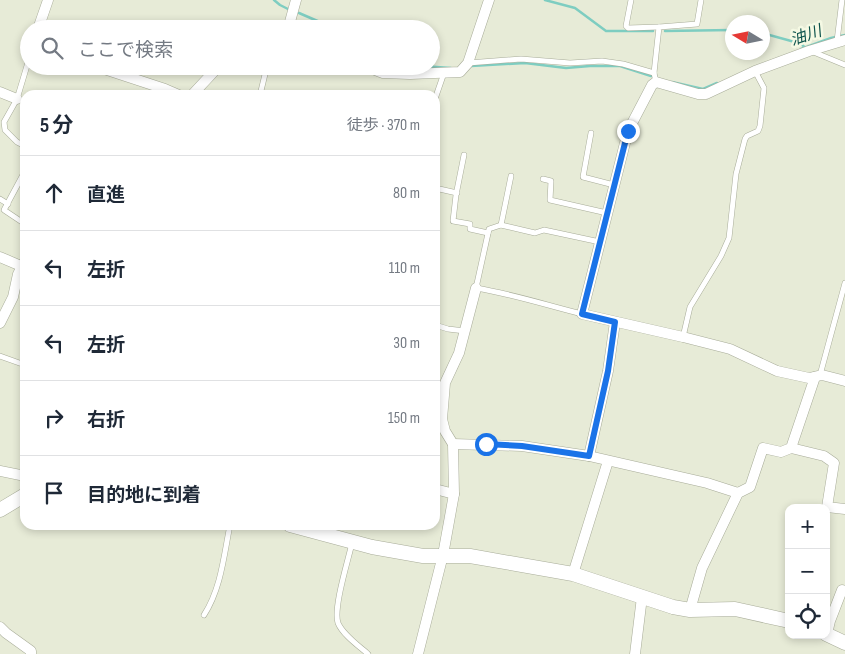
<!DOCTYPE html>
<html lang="ja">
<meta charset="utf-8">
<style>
:root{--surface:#fff;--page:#f6f6f7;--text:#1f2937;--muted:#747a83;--line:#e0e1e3}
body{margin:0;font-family:"Sofia Sans Condensed","Noto Sans JP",sans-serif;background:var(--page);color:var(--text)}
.controls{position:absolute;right:15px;bottom:15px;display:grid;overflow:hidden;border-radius:10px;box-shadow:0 2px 8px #0003}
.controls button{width:45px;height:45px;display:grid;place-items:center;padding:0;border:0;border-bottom:1px solid var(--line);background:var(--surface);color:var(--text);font:25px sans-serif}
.compass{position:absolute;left:725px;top:15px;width:45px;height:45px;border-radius:50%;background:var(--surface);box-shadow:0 2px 8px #0003;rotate:280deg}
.stop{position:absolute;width:15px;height:15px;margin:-11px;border:4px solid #1a73e8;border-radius:50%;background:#fff}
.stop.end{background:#1a73e8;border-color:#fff;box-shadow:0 1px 5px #0008}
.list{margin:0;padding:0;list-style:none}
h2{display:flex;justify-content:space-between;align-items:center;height:65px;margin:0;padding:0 20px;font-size:21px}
h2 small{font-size:16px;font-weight:400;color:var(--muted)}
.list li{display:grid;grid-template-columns:32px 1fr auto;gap:15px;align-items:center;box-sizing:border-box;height:75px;padding:0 20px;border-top:1px solid var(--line)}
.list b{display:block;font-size:19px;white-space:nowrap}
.list em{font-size:16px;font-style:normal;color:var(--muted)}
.icon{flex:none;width:28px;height:28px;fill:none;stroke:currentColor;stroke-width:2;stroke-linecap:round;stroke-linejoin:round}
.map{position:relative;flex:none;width:845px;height:654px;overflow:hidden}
.search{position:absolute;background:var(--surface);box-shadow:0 2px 8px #0003;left:20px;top:20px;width:420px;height:55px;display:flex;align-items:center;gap:12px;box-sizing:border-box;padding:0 18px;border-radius:28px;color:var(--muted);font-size:19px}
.panel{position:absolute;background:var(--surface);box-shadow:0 2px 8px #0003;left:20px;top:90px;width:420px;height:440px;border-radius:15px}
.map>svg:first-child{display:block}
</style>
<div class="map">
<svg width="845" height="654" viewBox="0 0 845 654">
<rect width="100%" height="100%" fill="#e7ebd7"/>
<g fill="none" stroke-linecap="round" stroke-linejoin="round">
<g stroke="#7ecdc1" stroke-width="2.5">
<path d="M274 0 280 5 290 10"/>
<path d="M545 0 575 8 606 31H653"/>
<path d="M299 13 336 29"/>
<path d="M665 31 732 30"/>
<path d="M762 33 802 44 804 47"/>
<path d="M801 49 831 38 845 35"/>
<path d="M422 66 451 68"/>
<path d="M471 66 525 63 566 68 590 66H620L651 76"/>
<path d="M672 82 703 89 717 83"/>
</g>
<defs>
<g id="lane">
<path d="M631 0 626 26 628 28 659 27"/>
<path d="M837 41 842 0"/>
<path d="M811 51 845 65"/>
<path d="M468 63 521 59 570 63 602 61 623 64 654 73"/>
<path d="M656 82 654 73 659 27 697 24 701 0"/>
<path d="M260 95 267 66"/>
<path d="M435 99 444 73"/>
<path d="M591 133 583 177 614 185"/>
<path d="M25 146 17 142 5 130 4 122 17 99 29 59"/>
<path d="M464 155 456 195 453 221 470 224V229L488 233"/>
<path d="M25 171 4 210 25 224"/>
<path d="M543 179 551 181 550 200 607 213"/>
<path d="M435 188 457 193"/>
<path d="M0 199 8 204"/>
<path d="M501 225 511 176"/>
<path d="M582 314C546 305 512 294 476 288L489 229 501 225 535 233 544 230 600 242"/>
<path d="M435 325 448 329 465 331"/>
<path d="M683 337 690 307 721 256 729 238 736 174 745 139 747 136 758 131 760 126 764 88 755 71"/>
<path d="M0 356 25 365"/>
<path d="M820 375 845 283"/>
<path d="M352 543C348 561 333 608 338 623 343 635 359 646 368 654"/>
<path d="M204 615C221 589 224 555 230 525"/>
</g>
<g id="street">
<path d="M38 29 48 0"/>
<path d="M288 29 296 0"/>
<path d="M845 40 809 51 755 71 706 94H698L656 82 652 85 628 131 582 314 683 337 730 349 777 371 809 378 822 375 845 381"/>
<path d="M95 66 165 89 179 95"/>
<path d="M365 66 383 73 410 74 460 72 468 63 489 0"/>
<path d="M0 92 17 99"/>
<path d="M192 95 219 66"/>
<path d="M0 257 21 266"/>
<path d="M0 323 13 297 18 274 25 261"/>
<path d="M453 444 522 446 589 456 707 483 738 493"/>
<path d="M791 448 824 456 834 463 827 507 845 509"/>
<path d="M589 456 608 371 615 322"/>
<path d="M0 471 25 476"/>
<path d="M435 489 454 494"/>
<path d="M573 574 608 461"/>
<path d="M690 610 702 568 738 493 750 487 763 448 781 452 791 448 815 377"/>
<path d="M0 627 6 633 31 651V654"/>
<path d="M827 634 830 621 842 590 845 591"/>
<path d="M418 654 443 555 454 494 453 444 445 431 442 419 445 383 459 353 476 288"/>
<path d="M635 654 642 597"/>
</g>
<g id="secondary">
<path d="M0 510 25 495"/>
<path d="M290 525 372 547 423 556H470L573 574 673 607 690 610 735 609 789 621"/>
<path d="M826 634 845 643"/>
</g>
</defs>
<use href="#lane" stroke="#a8ac99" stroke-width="6"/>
<use href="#street" stroke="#a8ac99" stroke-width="11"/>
<use href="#secondary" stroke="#a8ac99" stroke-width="15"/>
<use href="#lane" stroke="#fff" stroke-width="5"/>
<use href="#street" stroke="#fff" stroke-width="10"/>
<use href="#secondary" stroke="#fff" stroke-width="14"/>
</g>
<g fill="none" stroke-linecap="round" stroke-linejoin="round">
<path stroke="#1a73e8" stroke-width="6" d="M486 444 522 446 589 456 608 371 615 322 582 314 628 131"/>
</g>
<g text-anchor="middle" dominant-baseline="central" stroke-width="5" stroke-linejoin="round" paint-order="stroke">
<g font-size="16" font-style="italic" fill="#0f544d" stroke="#f5f9e4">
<text transform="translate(806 36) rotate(-19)">油川</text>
</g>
</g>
</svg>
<div class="controls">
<button>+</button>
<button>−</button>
<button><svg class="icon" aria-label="locate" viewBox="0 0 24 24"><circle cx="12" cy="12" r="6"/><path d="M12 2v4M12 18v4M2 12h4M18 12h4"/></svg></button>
</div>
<svg class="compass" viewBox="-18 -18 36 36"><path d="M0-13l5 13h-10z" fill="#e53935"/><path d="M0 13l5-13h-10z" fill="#747a83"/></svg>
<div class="stop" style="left:486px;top:444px"></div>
<div class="stop end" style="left:628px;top:131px"></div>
<div class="search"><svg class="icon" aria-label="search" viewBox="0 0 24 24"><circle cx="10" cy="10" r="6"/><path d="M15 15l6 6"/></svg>ここで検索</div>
<section class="panel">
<h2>5 分<small>徒歩 · 370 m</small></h2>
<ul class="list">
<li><svg class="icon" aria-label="ahead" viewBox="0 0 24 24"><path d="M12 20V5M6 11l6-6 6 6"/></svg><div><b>直進</b></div><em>80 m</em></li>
<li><svg class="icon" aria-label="left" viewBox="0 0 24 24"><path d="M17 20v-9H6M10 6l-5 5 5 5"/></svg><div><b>左折</b></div><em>110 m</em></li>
<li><svg class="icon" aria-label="left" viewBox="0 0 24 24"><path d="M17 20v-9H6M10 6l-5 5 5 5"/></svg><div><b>左折</b></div><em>30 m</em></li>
<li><svg class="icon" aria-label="right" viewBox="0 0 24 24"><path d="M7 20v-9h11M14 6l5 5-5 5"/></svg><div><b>右折</b></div><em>150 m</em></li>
<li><svg class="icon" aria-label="arrive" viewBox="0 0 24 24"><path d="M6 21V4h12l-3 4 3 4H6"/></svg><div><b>目的地に到着</b></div></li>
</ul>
</section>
</div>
